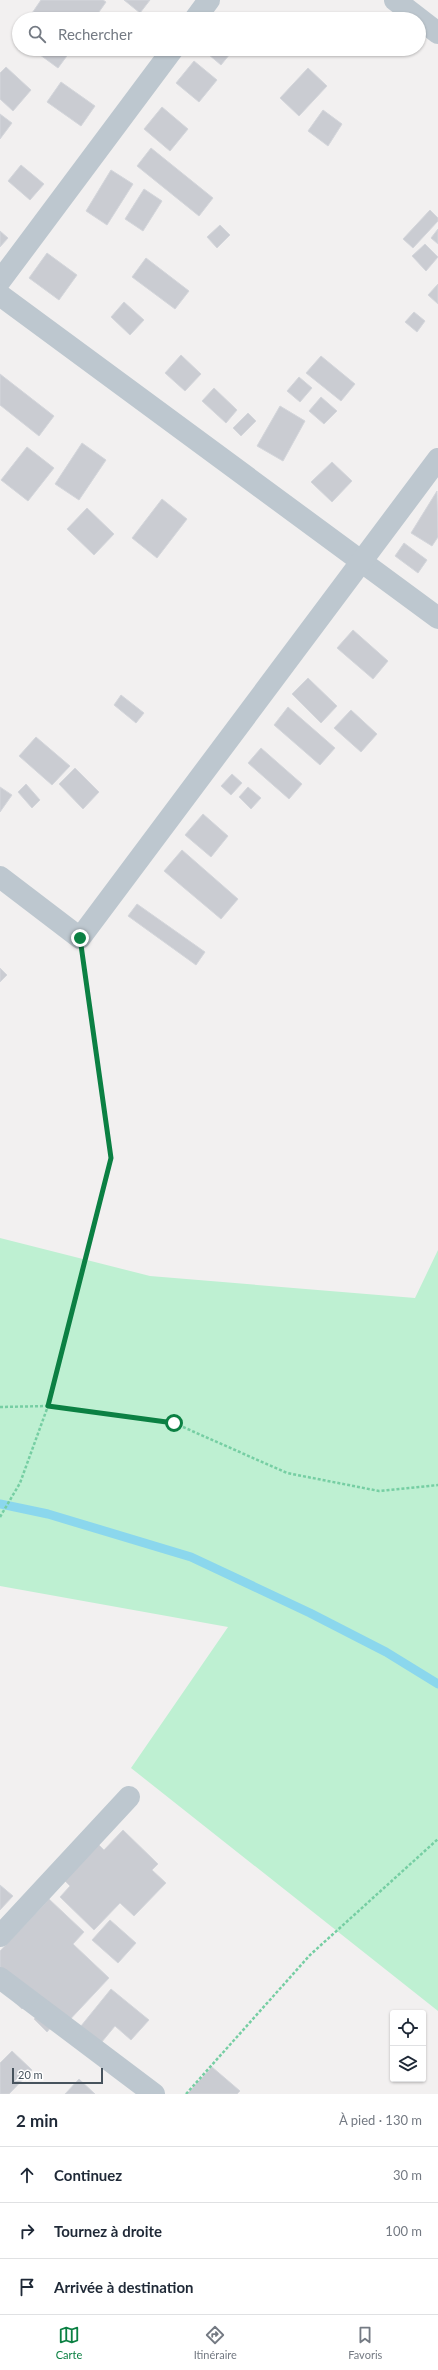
<!DOCTYPE html>
<html lang="fr">
<meta charset="utf-8">
<style>
:root{--surface:#fff;--page:#f6f6f7;--text:#1f2937;--muted:#747a83;--line:#e0e1e3;--accent:#0b8043}
body{margin:0;font-family:Lato,sans-serif;background:var(--page);color:var(--text)}
.controls{position:absolute;right:12px;bottom:12px;display:grid;overflow:hidden;border-radius:4px;box-shadow:0 1px 3px #0004}
.controls button{width:36px;height:36px;display:grid;place-items:center;padding:0;border:0;border-bottom:1px solid var(--line);background:var(--surface);color:var(--text);font:20px sans-serif}
.scale{position:absolute;left:12px;bottom:10px;width:91px;box-sizing:border-box;padding-left:4px;border:2px solid #47535d;border-top:0;font-size:11px;line-height:14px;white-space:nowrap;color:#47535d;-webkit-text-stroke:3px #fff;paint-order:stroke}
.stop{position:absolute;width:12px;height:12px;margin:-9px;border:3px solid #0b8043;border-radius:50%;background:#fff}
.stop.end{background:#0b8043;border-color:#fff;box-shadow:0 1px 4px #0008}
.list{margin:0;padding:0;list-style:none}
h2{display:flex;justify-content:space-between;align-items:center;height:52px;margin:0;padding:0 16px;font-size:17px}
h2 small{font-size:13px;font-weight:400;color:var(--muted)}
.list li{display:grid;grid-template-columns:26px 1fr auto;gap:12px;align-items:center;box-sizing:border-box;height:56px;padding:0 16px;border-top:1px solid var(--line)}
.list b{display:block;font-size:15px;white-space:nowrap}
.list em{font-size:13px;font-style:normal;color:var(--muted)}
.icon{flex:none;width:22px;height:22px;fill:none;stroke:currentColor;stroke-width:2;stroke-linecap:round;stroke-linejoin:round}
.map{position:relative;flex:none;width:438px;height:2094px;overflow:hidden}
.search{position:absolute;background:var(--surface);box-shadow:0 1px 3px #0004;left:12px;right:12px;top:12px;height:44px;display:flex;align-items:center;gap:10px;box-sizing:border-box;padding:0 14px;border-radius:22px;color:var(--muted);font-size:15px}
.sheet{height:220px;background:var(--surface)}
nav{display:flex;justify-content:space-around;align-items:center;box-sizing:border-box;height:56px;border-top:1px solid var(--line);background:var(--surface);font-size:11px;color:var(--muted)}
nav a{display:grid;justify-items:center;gap:2px}
nav .on{color:var(--accent)}
.map>svg:first-child{display:block}
</style>
<div class="map">
<svg width="438" height="2094" viewBox="0 0 438 2094">
<rect width="100%" height="100%" fill="#f2f0f0"/>
<path fill="#bef0d2" d="M0 1238 150 1276 415 1298 438 1250V2011L131 1768 228 1627 0 1586Z"/>
<g fill="none" stroke-linecap="round" stroke-linejoin="round">
<path stroke="#8bd7ed" stroke-width="9" d="M0 1504 48 1514 191 1557 310 1613 386 1652 438 1684"/>
</g>
<g fill="#caccd2" stroke="#d4d6db">
<path d="M41 0H103L106 2 94 19H28Z"/>
<path d="M124 0H150L140 13Z"/>
<path d="M32 49H72L58 68Z"/>
<path d="M202 49H234L221 65Z"/>
<path d="M194 61 217 80 199 102 176 83Z"/>
<path d="M6 67 31 90 13 111 0 99V73Z"/>
<path d="M308 68 327 86 299 116 280 98Z"/>
<path d="M61 82 95 106 81 126 47 102Z"/>
<path d="M162 107 188 129 170 151 144 129Z"/>
<path d="M323 110 342 124 328 146 308 131Z"/>
<path d="M0 114 12 123 0 139Z"/>
<path d="M151 148 213 198 199 216 137 166Z"/>
<path d="M21 165 44 184 30 200 8 181Z"/>
<path d="M111 170 133 184 107 225 86 211Z"/>
<path d="M144 189 162 201 143 231 125 219Z"/>
<path d="M430 210 438 218V221L413 248 403 239Z"/>
<path d="M220 225 230 235 217 248 207 237Z"/>
<path d="M438 229V244L431 238Z"/>
<path d="M0 231 8 238 0 247Z"/>
<path d="M425 244 438 257 426 271 412 256Z"/>
<path d="M47 253 77 275 59 300 29 278Z"/>
<path d="M146 258 189 291 175 309 132 277Z"/>
<path d="M438 284V304L428 295Z"/>
<path d="M124 302 144 320 130 335 111 317Z"/>
<path d="M414 312 425 321 417 332 405 322Z"/>
<path d="M181 355 201 374 185 391 165 373Z"/>
<path d="M321 356 355 384 341 401 306 373Z"/>
<path d="M0 374 54 416 39 436 0 405Z"/>
<path d="M299 377 312 388 300 402 287 391Z"/>
<path d="M214 388 237 410 226 423 202 401Z"/>
<path d="M321 397 337 411 324 424 309 411Z"/>
<path d="M280 406 305 421 283 461 257 446Z"/>
<path d="M248 413 256 421 241 436 233 428Z"/>
<path d="M82 443 106 460 79 500 55 484Z"/>
<path d="M27 447 54 468 28 501 1 480Z"/>
<path d="M332 462 352 481 332 502 311 482Z"/>
<path d="M437 491 438 537 432 546 411 533Z"/>
<path d="M162 499 187 519 157 558 132 538Z"/>
<path d="M87 508 114 534 94 555 67 529Z"/>
<path d="M404 543 427 560 418 573 395 556Z"/>
<path d="M353 630 388 661 373 679 337 648Z"/>
<path d="M308 678 337 706 321 723 292 694Z"/>
<path d="M121 695 144 713 136 723 114 705Z"/>
<path d="M288 707 335 748 320 765 274 725Z"/>
<path d="M351 710 377 734 361 752 334 728Z"/>
<path d="M36 737 70 766 52 785 19 756Z"/>
<path d="M261 748 302 784 289 799 248 763Z"/>
<path d="M75 768 99 792 83 809 59 784Z"/>
<path d="M232 774 242 783 231 795 221 786Z"/>
<path d="M26 784 40 800 32 808 18 792Z"/>
<path d="M0 787 12 795 0 812Z"/>
<path d="M248 787 261 798 251 809 239 797Z"/>
<path d="M203 814 228 836 211 857 185 835Z"/>
<path d="M182 850 238 899 221 919 164 871Z"/>
<path d="M137 904 205 952 196 965 128 916Z"/>
<path d="M0 968 7 975 0 982Z"/>
<path d="M123 1830 158 1864 152 1870 166 1883 134 1916 120 1903 94 1930 60 1897 70 1886 58 1874 92 1838 104 1850Z"/>
<path d="M0 1885 13 1896 0 1910Z"/>
<path d="M49 1899 84 1932 73 1944 109 1978 63 2027 56 2021 47 2032 34 2019 38 2015 27 2004 22 2009 0 1988V1951Z"/>
<path d="M110 1920 136 1943 118 1963 92 1940Z"/>
<path d="M111 1989 149 2020 131 2040 115 2026 101 2043 81 2026Z"/>
<path d="M12 2051 32 2070 9 2094H0V2063Z"/>
<path d="M212 2067 240 2091 237 2094H187Z"/>
<path d="M79 2079 95 2094H65Z"/>
</g>
<g fill="none" stroke-linecap="round" stroke-linejoin="round">
<g stroke="#76cea3" stroke-width="2.5" stroke-dasharray="3 2" stroke-linecap="butt">
<path d="M0 1407 48 1406 174 1423 287 1473 379 1491 438 1485"/>
<path d="M0 1517 20 1483 48 1406 111 1158 84 964"/>
<path d="M186 2094 310 1955 438 1839"/>
</g>
<g stroke="#bdc7cf" stroke-width="22">
<path d="M395 0 438 33"/>
<path d="M195 19 209 0"/>
<path d="M0 281 173 49"/>
<path d="M0 295 438 618"/>
<path d="M0 877 80 938 438 459"/>
<path d="M0 1936 129 1797"/>
<path d="M0 1978 154 2094"/>
</g>
</g>
<g fill="none" stroke-linecap="round" stroke-linejoin="round">
<path stroke="#0b8043" stroke-width="5" d="M80 938 111 1158 48 1406 174 1423"/>
</g>
</svg>
<div class="controls">
<button><svg class="icon" aria-label="locate" viewBox="0 0 24 24"><circle cx="12" cy="12" r="6"/><path d="M12 2v4M12 18v4M2 12h4M18 12h4"/></svg></button>
<button><svg class="icon" aria-label="layers" viewBox="0 0 24 24"><path d="M12 4l9 5-9 5-9-5zM3 14l9 5 9-5"/></svg></button>
</div>
<div class="scale">20 m</div>
<div class="stop" style="left:174px;top:1423px"></div>
<div class="stop end" style="left:80px;top:938px"></div>
<div class="search"><svg class="icon" aria-label="search" viewBox="0 0 24 24"><circle cx="10" cy="10" r="6"/><path d="M15 15l6 6"/></svg>Rechercher</div>
</div>
<section class="sheet">
<h2>2 min<small>À pied · 130 m</small></h2>
<ul class="list">
<li><svg class="icon" aria-label="ahead" viewBox="0 0 24 24"><path d="M12 20V5M6 11l6-6 6 6"/></svg><div><b>Continuez</b></div><em>30 m</em></li>
<li><svg class="icon" aria-label="right" viewBox="0 0 24 24"><path d="M7 20v-9h11M14 6l5 5-5 5"/></svg><div><b>Tournez à droite</b></div><em>100 m</em></li>
<li><svg class="icon" aria-label="arrive" viewBox="0 0 24 24"><path d="M6 21V4h12l-3 4 3 4H6"/></svg><div><b>Arrivée à destination</b></div></li>
</ul>
</section>
<nav>
<a class="on"><svg class="icon" aria-label="map" viewBox="0 0 24 24"><path d="M3 6l6-2 6 2 6-2v14l-6 2-6-2-6 2zM9 4v14M15 6v14"/></svg>Carte</a>
<a><svg class="icon" aria-label="directions" viewBox="0 0 24 24"><path d="M12 3l9 9-9 9-9-9zM9 14v-3h6M13 9l2 2-2 2"/></svg>Itinéraire</a>
<a><svg class="icon" aria-label="saved" viewBox="0 0 24 24"><path d="M7 4h10v16l-5-4-5 4z"/></svg>Favoris</a>
</nav>
